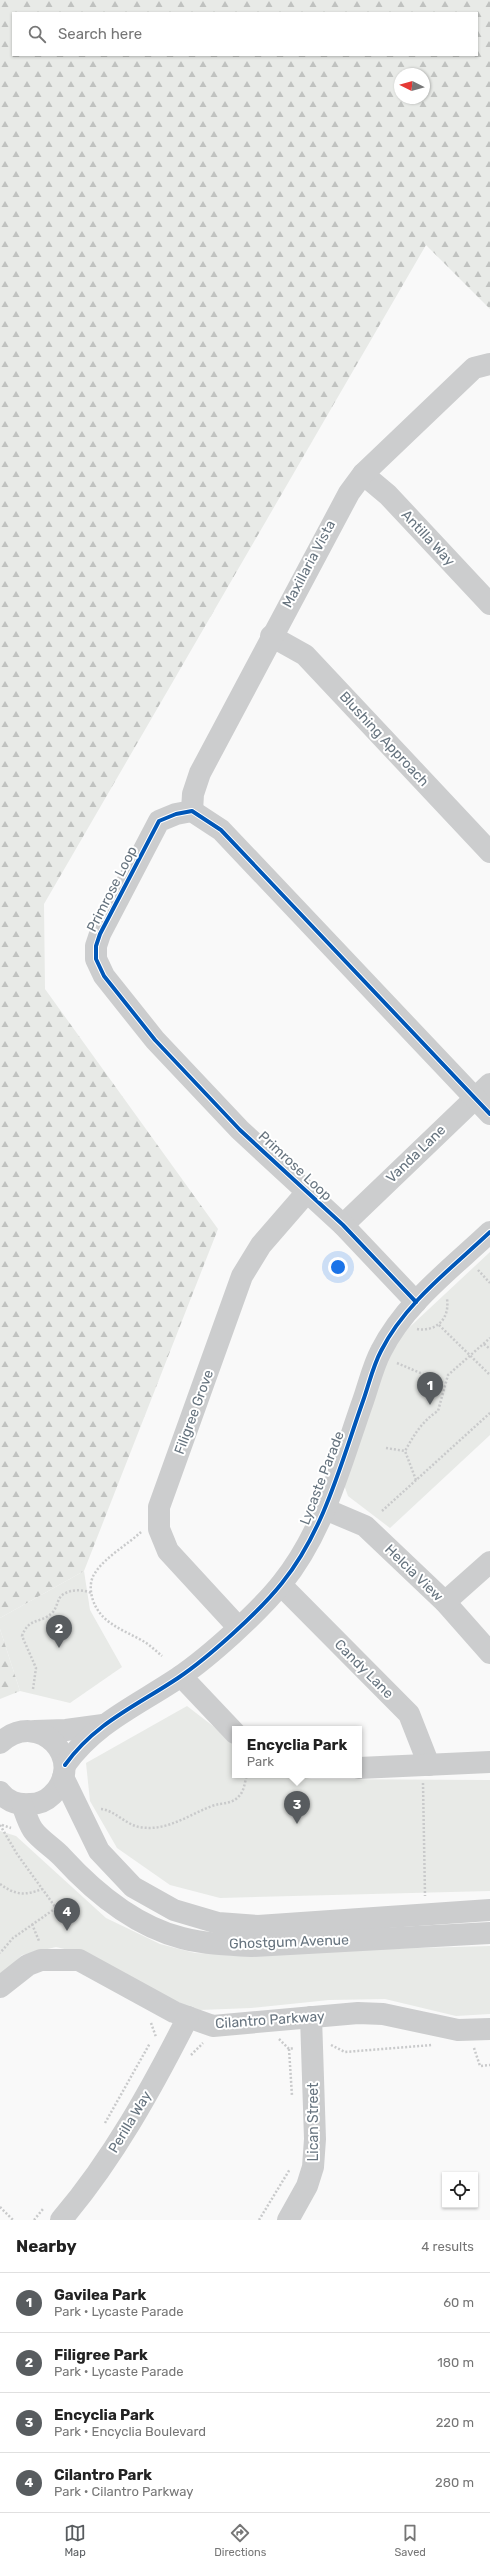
<!DOCTYPE html>
<meta charset="utf-8">
<style>
:root{--surface:#fff;--page:#f2f2f2;--text:#222;--muted:#767676;--line:#e0e0e0;--accent:#585c5f}
body{margin:0;font-family:Rubik,sans-serif;background:var(--page);color:var(--text)}
.controls{position:absolute;right:12px;bottom:12px;display:grid;overflow:hidden;border-radius:0px;box-shadow:0 1px 3px #0004}
.controls button{width:36px;height:36px;display:grid;place-items:center;padding:0;border:0;border-bottom:1px solid var(--line);background:var(--surface);color:var(--text);font:20px sans-serif}
.compass{position:absolute;left:394px;top:68px;width:36px;height:36px;border-radius:50%;background:var(--surface);box-shadow:0 1px 3px #0004;rotate:275deg}
.you{position:absolute;left:338px;top:1267px;width:14px;height:14px;margin:-10px;border:3px solid #fff;border-radius:50%;background:#1a73e8;box-shadow:0 0 0 6px #1a73e833}
.badge{display:grid;place-items:center;width:26px;height:26px;border-radius:50%;background:var(--accent);color:#fff;font-size:13px;font-weight:700}
.pin{position:absolute;translate:-50% -33px;filter:drop-shadow(0 1px 2px #0008)}
.pin::after{content:'';position:absolute;top:21px;width:14px;height:12px;background:inherit;clip-path:polygon(0 0,100% 0,50% 100%)}
.popup{position:absolute;left:232px;top:1726px;width:130px;height:52px;box-sizing:border-box;display:grid;place-content:center;border-radius:0px;background:var(--surface);filter:drop-shadow(0 1px 3px #0005);font-size:13px;white-space:nowrap;color:var(--muted)}
.popup b{font-size:15px;color:var(--text)}
.popup::after{content:'';position:absolute;left:50%;top:100%;margin-left:-8px;border:8px solid transparent;border-top-color:var(--surface)}
.list{margin:0;padding:0;list-style:none}
h2{display:flex;justify-content:space-between;align-items:center;height:52px;margin:0;padding:0 16px;font-size:17px}
h2 small{font-size:13px;font-weight:400;color:var(--muted)}
.list li{display:grid;grid-template-columns:26px 1fr auto;gap:12px;align-items:center;box-sizing:border-box;height:60px;padding:0 16px;border-top:1px solid var(--line)}
.list b{display:block;font-size:15px;white-space:nowrap}
.list p{margin:0;font-size:13px;white-space:nowrap;color:var(--muted)}
.list em{font-size:13px;font-style:normal;color:var(--muted)}
.icon{flex:none;width:22px;height:22px;fill:none;stroke:currentColor;stroke-width:2;stroke-linecap:round;stroke-linejoin:round}
.map{position:relative;flex:none;width:490px;height:2220px;overflow:hidden}
.search{position:absolute;background:var(--surface);box-shadow:0 1px 3px #0004;left:12px;right:12px;top:12px;height:44px;display:flex;align-items:center;gap:10px;box-sizing:border-box;padding:0 14px;border-radius:0px;color:var(--muted);font-size:15px}
.sheet{height:292px;background:var(--surface)}
nav{display:flex;justify-content:space-around;align-items:center;box-sizing:border-box;height:56px;border-top:1px solid var(--line);background:var(--surface);font-size:11px;color:var(--muted)}
nav a{display:grid;justify-items:center;gap:2px}
nav .on{color:var(--accent)}
.map>svg:first-child{display:block}
</style>
<div class="map">
<svg width="490" height="2220" viewBox="0 0 490 2220">
<defs>
<pattern id="forest-firs" width="22" height="20" patternUnits="userSpaceOnUse"><rect width="22" height="20" fill="#e8eae7"/><path d="M5 1l3.5 6h-7zM16 11l3.5 6h-7z" fill="#c0c2c0"/></pattern>
</defs>
<rect width="100%" height="100%" fill="#f9f9f9"/>
<g fill="#e8eae7">
<path d="M490 1252V1435L390 1528 348 1496 343 1482 381 1375 399 1337Z"/>
<path d="M84 1571 90 1610 122 1667 70 1703 20 1691 0 1629V1618Z"/>
<path d="M187 1706 235 1743V1775H291L311 1779 490 1780V1891L220 1898 170 1885 117 1848 90 1801 86 1763Z"/>
<path d="M0 1831 16 1836 106 1918 160 1944 195 1953 258 1956 349 1950 490 1946V2014L456 2016 385 1999 329 2000 251 2008 200 2010 166 2000 86 1954 56 1947 22 1955 0 1977Z"/>
</g>
<g fill="url(#forest-firs)" fill-rule="evenodd">
<path d="M0 0H490V309L426 245 44 904 45 989 218 1229 84 1571 0 1618ZM13 13H477V55H13ZM400 74H424V98H400Z"/>
<path d="M0 1629 20 1691 0 1699Z"/>
</g>
<g fill="none" stroke-linecap="round" stroke-linejoin="round">
<g stroke="#c9cacb" stroke-width="2.5" stroke-dasharray="2 2" stroke-linecap="butt">
<path d="M478 1270 490 1283"/>
<path d="M439 1325 490 1375"/>
<path d="M417 1329C436 1332 450 1319 447 1299"/>
<path d="M484 1344 490 1349"/>
<path d="M397 1363 444 1383"/>
<path d="M386 1448 405 1451"/>
<path d="M416 1480 405 1451C414 1435 422 1421 438 1411L448 1375 490 1338"/>
<path d="M382 1511 490 1413"/>
<path d="M141 1532C127 1545 105 1557 95 1573 90 1580 90 1589 92 1597 99 1623 122 1629 143 1641 150 1645 156 1651 162 1656"/>
<path d="M33 1689 36 1668 22 1636C29 1617 40 1624 52 1613 57 1608 57 1601 61 1596 69 1589 82 1589 91 1593"/>
<path d="M423 1783 425 1896"/>
<path d="M101 1809C114 1810 125 1824 139 1827 167 1832 188 1815 212 1806 223 1802 232 1805 240 1795 244 1791 245 1781 247 1775"/>
<path d="M0 1825 17 1854 56 1908 13 1938 0 1953"/>
<path d="M2 1825 11 1828"/>
<path d="M0 1884C15 1895 25 1896 42 1889"/>
<path d="M32 1924 39 1941"/>
<path d="M151 2023 156 2037"/>
<path d="M279 2039 289 2049 294 2048"/>
<path d="M331 2045 345 2052 432 2045"/>
<path d="M474 2048 480 2066 490 2065"/>
<path d="M289 2049 292 2096"/>
<path d="M191 2055 203 2043"/>
<path d="M105 2123 150 2043"/>
<path d="M0 2207 13 2220"/>
<path d="M34 2220 43 2209"/>
<path d="M259 2220 290 2169"/>
</g>
<g stroke="#cccdce" stroke-width="22">
<path d="M363 474 388 495 490 604"/>
<path d="M271 636 305 655 490 852"/>
<path d="M192 811 193 794 200 773 349 493 363 474 474 368 490 364"/>
<path d="M343 1225 490 1084"/>
<path d="M416 1302 343 1225 240 1130 155 1040 104 976 96 959V946L100 934 159 821 176 814 192 811 221 830 490 1114"/>
<path d="M325 1509 365 1526 445 1602 490 1653"/>
<path d="M281 1585 409 1714 429 1765"/>
<path d="M445 1602 490 1562"/>
<path d="M238 1627 168 1551 159 1529V1507L242 1276 261 1245 307 1192"/>
<path d="M181 1676 235 1733"/>
<path d="M35 1731 66 1730 103 1725"/>
<path d="M0 1743C39 1707 88 1761 52 1795 46 1801 38 1804 30 1804 17 1805 8 1802 0 1792"/>
<path d="M65 1765C95 1723 136 1706 178 1678 209 1657 259 1612 282 1583 324 1531 341 1463 363 1401 369 1384 373 1366 381 1351 405 1303 452 1268 490 1232"/>
<path d="M359 1768 490 1762"/>
<path d="M63 1777 99 1851 133 1887 174 1910 218 1923 258 1926 490 1910"/>
<path d="M22 1804C25 1812 28 1823 33 1830 40 1840 54 1848 62 1857 94 1892 135 1926 182 1938 205 1944 229 1945 252 1946L490 1933"/>
<path d="M0 1987 28 1965 41 1960H79L174 2012 213 2026 358 2013 383 2014 458 2030 490 2029"/>
<path d="M61 2220C113 2159 152 2088 188 2017"/>
<path d="M288 2220 307 2186 313 2167 315 2139 311 2017"/>
</g>
<defs>
<g id="cycleway">
<path d="M416 1302 343 1225 240 1130 155 1040 104 976 96 959V946L100 934 159 821 176 814 192 811 221 830 490 1114"/>
<path d="M65 1765C95 1723 136 1706 178 1678 209 1657 259 1612 282 1583 324 1531 341 1463 363 1401 369 1384 373 1366 381 1351 405 1303 452 1268 490 1232"/>
</g>
</defs>
<use href="#cycleway" stroke="#fff" stroke-width="6"/>
<use href="#cycleway" stroke="#0057b8" stroke-width="4"/>
</g>
<g text-anchor="middle" dominant-baseline="central" stroke-width="4" stroke-linejoin="round" paint-order="stroke">
<g font-size="14" fill="#67747f" stroke="#fff">
<text transform="translate(428 538) rotate(47)">Antilla Way</text>
<text transform="translate(309 564) rotate(-62)">Maxillaria Vista</text>
<text transform="translate(384 739) rotate(47)">Blushing Approach</text>
<text transform="translate(112 889) rotate(-63)">Primrose Loop</text>
<text transform="translate(416 1154) rotate(-44)">Vanda Lane</text>
<text transform="translate(295 1166) rotate(43)">Primrose Loop</text>
<text transform="translate(194 1412) rotate(-70)">Filigree Grove</text>
<text transform="translate(322 1478) rotate(-69)">Lycaste Parade</text>
<text transform="translate(414 1573) rotate(44)">Helcia View</text>
<text transform="translate(364 1669) rotate(45)">Candy Lane</text>
<text transform="translate(289 1942) rotate(-2)">Ghostgum Avenue</text>
<text transform="translate(270 2020) rotate(-4)">Cilantro Parkway</text>
<text transform="translate(130 2122) rotate(-59)">Perilla Way</text>
<text transform="translate(313 2122) rotate(-90)">Lican Street</text>
</g>
</g>
</svg>
<div class="controls">
<button><svg class="icon" aria-label="locate" viewBox="0 0 24 24"><circle cx="12" cy="12" r="6"/><path d="M12 2v4M12 18v4M2 12h4M18 12h4"/></svg></button>
</div>
<svg class="compass" viewBox="-18 -18 36 36"><path d="M0-13l5 13h-10z" fill="#e53935"/><path d="M0 13l5-13h-10z" fill="#767676"/></svg>
<div class="you"></div>
<div class="pin badge" style="left:430px;top:1405px">1</div>
<div class="pin badge" style="left:59px;top:1648px">2</div>
<div class="pin badge" style="left:297px;top:1824px">3</div>
<div class="popup"><b>Encyclia Park</b>Park</div>
<div class="pin badge" style="left:67px;top:1931px">4</div>
<div class="search"><svg class="icon" aria-label="search" viewBox="0 0 24 24"><circle cx="10" cy="10" r="6"/><path d="M15 15l6 6"/></svg>Search here</div>
</div>
<section class="sheet">
<h2>Nearby<small>4 results</small></h2>
<ul class="list">
<li><span class="badge">1</span><div><b>Gavilea Park</b><p>Park · Lycaste Parade</p></div><em>60 m</em></li>
<li><span class="badge">2</span><div><b>Filigree Park</b><p>Park · Lycaste Parade</p></div><em>180 m</em></li>
<li><span class="badge">3</span><div><b>Encyclia Park</b><p>Park · Encyclia Boulevard</p></div><em>220 m</em></li>
<li><span class="badge">4</span><div><b>Cilantro Park</b><p>Park · Cilantro Parkway</p></div><em>280 m</em></li>
</ul>
</section>
<nav>
<a class="on"><svg class="icon" aria-label="map" viewBox="0 0 24 24"><path d="M3 6l6-2 6 2 6-2v14l-6 2-6-2-6 2zM9 4v14M15 6v14"/></svg>Map</a>
<a><svg class="icon" aria-label="directions" viewBox="0 0 24 24"><path d="M12 3l9 9-9 9-9-9zM9 14v-3h6M13 9l2 2-2 2"/></svg>Directions</a>
<a><svg class="icon" aria-label="saved" viewBox="0 0 24 24"><path d="M7 4h10v16l-5-4-5 4z"/></svg>Saved</a>
</nav>
